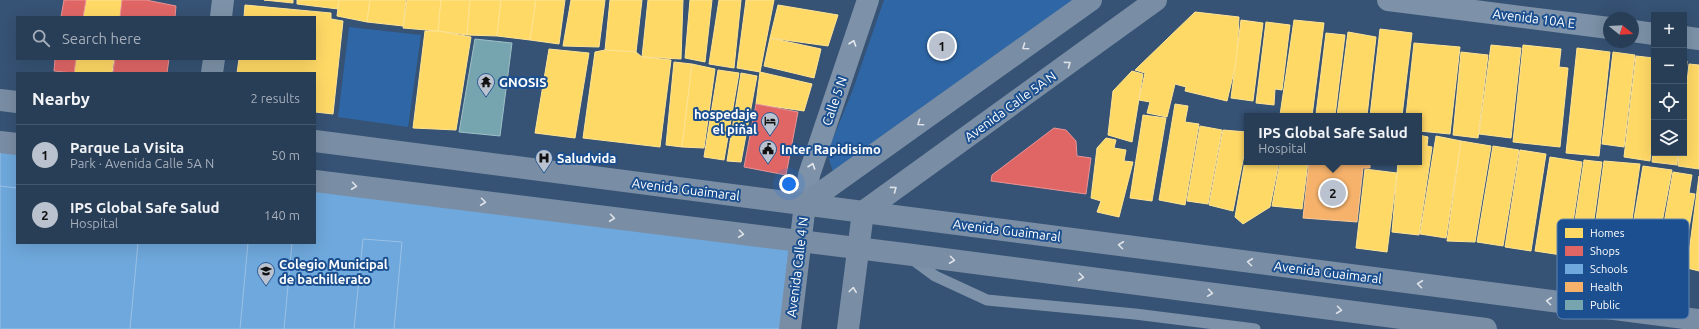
<!DOCTYPE html>
<meta charset="utf-8">
<style>
:root{--surface:#283e57;--page:#30455d;--text:#f1f3f6;--muted:#a5aeba;--line:#44576d;--accent:#b9c2ce}
body{margin:0;font-family:Ubuntu,sans-serif;background:var(--page);color:var(--text)}
.controls{position:absolute;right:12px;top:12px;display:grid;overflow:hidden;border-radius:0px;box-shadow:0 4px 16px #0002}
.controls button{width:36px;height:36px;display:grid;place-items:center;padding:0;border:0;border-bottom:1px solid var(--line);background:var(--surface);color:var(--text);font:20px sans-serif}
.compass{position:absolute;left:1603px;top:12px;width:36px;height:36px;border-radius:50%;background:var(--surface);box-shadow:0 4px 16px #0002;rotate:108deg}
.you{position:absolute;left:789px;top:184px;width:14px;height:14px;margin:-10px;border:3px solid #fff;border-radius:50%;background:#1a73e8;box-shadow:0 0 0 6px #1a73e833}
.badge{display:grid;place-items:center;width:26px;height:26px;border-radius:50%;background:var(--accent);color:#111;font-size:13px;font-weight:700}
.pin{position:absolute;translate:-50% -50%;border:2px solid #fff;box-shadow:0 1px 4px #0006}
.popup{position:absolute;left:1244px;top:113px;width:178px;height:52px;box-sizing:border-box;display:grid;place-content:center;border-radius:0px;background:var(--surface);filter:drop-shadow(0 1px 3px #0005);font-size:13px;white-space:nowrap;color:var(--muted)}
.popup b{font-size:15px;color:var(--text)}
.popup::after{content:'';position:absolute;left:50%;top:100%;margin-left:-8px;border:8px solid transparent;border-top-color:var(--surface)}
.list{margin:0;padding:0;list-style:none}
h2{display:flex;justify-content:space-between;align-items:center;height:52px;margin:0;padding:0 16px;font-size:17px}
h2 small{font-size:13px;font-weight:400;color:var(--muted)}
.list li{display:grid;grid-template-columns:26px 1fr auto;gap:12px;align-items:center;box-sizing:border-box;height:60px;padding:0 16px;border-top:1px solid var(--line)}
.list b{display:block;font-size:15px;white-space:nowrap}
.list p{margin:0;font-size:13px;white-space:nowrap;color:var(--muted)}
.list em{font-size:13px;font-style:normal;color:var(--muted)}
.icon{flex:none;width:22px;height:22px;fill:none;stroke:currentColor;stroke-width:2;stroke-linecap:round;stroke-linejoin:round}
.map{position:relative;flex:none;width:1699px;height:329px;overflow:hidden}
.search{position:absolute;background:var(--surface);box-shadow:0 4px 16px #0002;left:16px;top:16px;width:300px;height:44px;display:flex;align-items:center;gap:10px;box-sizing:border-box;padding:0 14px;border-radius:0px;color:var(--muted);font-size:15px}
.panel{position:absolute;background:var(--surface);box-shadow:0 4px 16px #0002;left:16px;top:72px;width:300px;height:172px;border-radius:0px}
.map>svg:first-child{display:block}
</style>
<div class="map">
<svg width="1699" height="329" viewBox="0 0 1699 329">
<rect width="100%" height="100%" fill="#365274"/>
<g fill="#2f66a5">
<path d="M884 0H1078L835 178 827 153 852 92Z"/>
<path d="M349 27 421 35 408 127 338 117Z"/>
</g>
<g fill="#ffd966" stroke="#ffe494">
<path d="M86 0H122L120 17H83Z"/>
<path d="M264 0H293V3Z"/>
<path d="M297 0H339L338 9 297 4Z"/>
<path d="M339 0H370L367 22 337 16Z"/>
<path d="M370 0H406L403 26 367 22Z"/>
<path d="M407 0H441L438 31 403 28Z"/>
<path d="M441 0H470L467 35 438 31Z"/>
<path d="M470 0H501L497 36 467 35Z"/>
<path d="M501 0H536L530 40 497 36Z"/>
<path d="M536 0H565L559 44 530 40Z"/>
<path d="M571 0H605L599 47 563 46Z"/>
<path d="M610 0H642L636 52 605 50Z"/>
<path d="M648 0H683L681 59 642 57Z"/>
<path d="M690 0H712L705 62 685 58Z"/>
<path d="M719 0H741L734 68 709 64Z"/>
<path d="M746 0H774L760 72 737 68Z"/>
<path d="M245 5 331 13V19L343 21 333 114 315 112V73H237L239 59H315V17H244Z"/>
<path d="M778 5 838 15 828 46 770 38Z"/>
<path d="M1195 12 1239 17 1237 59 1227 101 1185 91 1186 87 1175 84 1167 117 1147 113 1150 102 1139 100 1145 73 1135 70Z"/>
<path d="M1241 20 1263 23 1253 101 1231 98Z"/>
<path d="M1294 20 1324 23 1312 116 1280 115Z"/>
<path d="M1266 22 1290 25 1282 90 1275 89 1274 105 1256 103Z"/>
<path d="M1380 29 1412 33 1402 116H1370Z"/>
<path d="M425 31H438L471 37 456 130 413 128Z"/>
<path d="M1348 32 1376 37 1367 116H1337Z"/>
<path d="M1326 33 1345 35 1335 116 1316 114Z"/>
<path d="M770 38 821 49 814 78 764 66Z"/>
<path d="M1414 43 1460 47 1450 134 1419 131V116H1406Z"/>
<path d="M1491 45 1521 48 1511 138 1479 134Z"/>
<path d="M1523 45 1561 49 1559 67 1568 68 1560 147 1513 142Z"/>
<path d="M1577 48 1610 52 1599 156 1566 153Z"/>
<path d="M549 49 589 53 575 138 535 133Z"/>
<path d="M605 50 636 52 642 57 671 60 660 147 583 138 595 52Z"/>
<path d="M1461 52 1488 55 1478 138 1453 135Z"/>
<path d="M1613 52 1635 55 1624 147 1602 144Z"/>
<path d="M1636 56 1654 58V123L1650 161 1624 157Z"/>
<path d="M76 59H114L112 73H74Z"/>
<path d="M1684 61H1687L1684 94Z"/>
<path d="M674 62 692 64 682 147 666 145Z"/>
<path d="M692 64 715 69 704 148 682 147Z"/>
<path d="M1689 64 1699 65V169L1678 166 1679 153H1684V109Z"/>
<path d="M718 70 739 73 724 160 704 157Z"/>
<path d="M1132 71 1143 74 1132 142 1108 135 1113 91Z"/>
<path d="M760 72 812 84 804 111 756 104Z"/>
<path d="M741 73 757 76 741 162 727 161Z"/>
<path d="M1175 104 1188 106 1185 122 1199 124 1185 205 1159 200Z"/>
<path d="M1143 115 1166 118 1152 201 1130 198Z"/>
<path d="M1200 126 1222 130 1208 204 1187 201Z"/>
<path d="M1223 130 1247 132V140L1233 211 1209 205Z"/>
<path d="M1419 135 1428 137 1427 146 1432 147 1419 235 1392 232 1398 162H1419Z"/>
<path d="M1436 136 1461 141 1446 238 1420 234Z"/>
<path d="M1106 138 1116 140 1114 148 1126 150 1124 161 1133 162 1119 217 1097 212 1101 201 1091 198 1097 148Z"/>
<path d="M1654 138V153H1678L1677 165 1652 162Z"/>
<path d="M1461 141 1491 146 1475 242 1447 241Z"/>
<path d="M1493 146 1519 150 1503 246 1477 242Z"/>
<path d="M1247 149V162H1279L1270 207 1243 224 1235 217Z"/>
<path d="M1520 150 1546 154 1531 251 1505 247Z"/>
<path d="M1550 157 1582 162 1568 256 1535 251Z"/>
<path d="M1584 160 1602 162 1589 256 1570 254Z"/>
<path d="M1604 161 1640 164 1626 262 1591 257Z"/>
<path d="M1280 162H1308L1302 209 1272 206Z"/>
<path d="M1643 166 1672 170 1654 265 1627 260Z"/>
<path d="M1365 169 1397 173 1387 252 1356 248Z"/>
<path d="M1673 172 1692 175 1689 193 1695 194 1682 267 1657 263Z"/>
<path d="M1699 176V271L1687 268Z"/>
</g>
<g fill="#e06666" stroke="#e99494">
<path d="M64 0H86L83 17H61Z"/>
<path d="M122 0H146L176 6 175 17H120Z"/>
<path d="M55 59H76L74 73 54 71Z"/>
<path d="M115 59H169L167 73H113Z"/>
<path d="M756 104 798 112 786 175 744 167Z"/>
<path d="M1054 128 1066 130 1076 141 1077 156 1091 158 1086 194 991 181 992 175Z"/>
</g>
<g fill="#6fa8dc" stroke="#9ac2e6">
<path d="M0 142 17 144V243H315V181L800 241 786 329H0Z"/>
<path d="M0 186 17 188V243H138L130 329H0Z"/>
<path d="M363 239 402 242 394 329H354Z"/>
<path d="M248 243H292L284 329H240Z"/>
</g>
<path fill="#f6b26b" stroke="#f9c997" d="M1309 162H1370V168H1363L1357 222 1303 218Z"/>
<path fill="#76a5af" stroke="#9fc0c7" d="M475 39 512 43 500 136 459 132Z"/>
<g fill="none" stroke-linecap="round" stroke-linejoin="round">
<path stroke="#7d92a8" stroke-width="11" d="M912 259 935 276 987 300 1135 314 1255 329"/>
<g stroke="#7d92a8" stroke-width="22">
<path d="M1388 0 1609 28"/>
<path d="M221 17 223 0"/>
<path d="M1633 31 1654 34"/>
<path d="M1684 37 1699 39"/>
<path d="M212 73 214 59"/>
<path d="M805 204 809 175 868 0"/>
</g>
<g stroke="#798da4" stroke-width="22">
<path d="M0 100 17 102"/>
<path d="M315 141 1699 320"/>
<path d="M0 142 17 144"/>
<path d="M315 181 905 254 1486 329"/>
<path d="M790 329 805 204 1091 0"/>
<path d="M848 329 863 212 1156 0"/>
</g>
</g>
<defs><path id="oneway-chevron" d="M-2-3.5L2.5 0L-2 3.5" fill="none" stroke-width="1.6" stroke-linecap="round" stroke-linejoin="round"/></defs>
<g stroke="#e5e9ee">
<use href="#oneway-chevron" transform="translate(853 43) rotate(-71)"/>
<use href="#oneway-chevron" transform="translate(812 166) rotate(-71)"/>
</g>
<g stroke="#dee2e8">
<use href="#oneway-chevron" transform="translate(1025 47) rotate(145)"/>
<use href="#oneway-chevron" transform="translate(1068 64) rotate(-36)"/>
<use href="#oneway-chevron" transform="translate(920 123) rotate(145)"/>
<use href="#oneway-chevron" transform="translate(354 186) rotate(7)"/>
<use href="#oneway-chevron" transform="translate(894 189) rotate(-36)"/>
<use href="#oneway-chevron" transform="translate(483 202) rotate(7)"/>
<use href="#oneway-chevron" transform="translate(612 218) rotate(7)"/>
<use href="#oneway-chevron" transform="translate(741 234) rotate(7)"/>
<use href="#oneway-chevron" transform="translate(1121 245) rotate(-173)"/>
<use href="#oneway-chevron" transform="translate(952 260) rotate(7)"/>
<use href="#oneway-chevron" transform="translate(1250 262) rotate(-173)"/>
<use href="#oneway-chevron" transform="translate(1081 277) rotate(7)"/>
<use href="#oneway-chevron" transform="translate(1420 284) rotate(-173)"/>
<use href="#oneway-chevron" transform="translate(853 290) rotate(-83)"/>
<use href="#oneway-chevron" transform="translate(1210 293) rotate(7)"/>
<use href="#oneway-chevron" transform="translate(1549 301) rotate(-173)"/>
<use href="#oneway-chevron" transform="translate(1339 310) rotate(7)"/>
</g>
<defs>
<symbol id="temple-pin" viewBox="-11 -11 22 30"><path d="M0 17L-7.5 6A9.5 9.5 0 1 1 7.5 6Z" fill="#b9c2ce" stroke="#1b4f8f"/><path d="M0-6L5-2H3V0L6.5 2.5H4V6H1.5V3h-3V6H-4V2.5H-6.5L-3 0V-2H-5Z" fill="#111"/></symbol>
<symbol id="hotel-pin" viewBox="-11 -11 22 30"><path d="M0 17L-7.5 6A9.5 9.5 0 1 1 7.5 6Z" fill="#b9c2ce" stroke="#1b4f8f"/><path d="M-6-4.5h1.5V1H6V5H4.5V3h-9V5H-6ZM-4 0a1.8 1.8 0 1 1 3.6 0ZM.5 0V-2.5h3Q6-2.5 6 0Z" fill="#111"/></symbol>
<symbol id="civic-pin" viewBox="-11 -11 22 30"><path d="M0 17L-7.5 6A9.5 9.5 0 1 1 7.5 6Z" fill="#b9c2ce" stroke="#1b4f8f"/><path d="M-.6-6.5H3V-4.5H.6V-3L4-1V1h2V6H-6V1h2V-1L-.6-3ZM-1.2 2.5V6h2.4V2.5Z" fill="#111"/></symbol>
<symbol id="hospital-pin" viewBox="-11 -11 22 30"><path d="M0 17L-7.5 6A9.5 9.5 0 1 1 7.5 6Z" fill="#b9c2ce" stroke="#1b4f8f"/><path d="M-5-5h3v3.5h4V-5h3V5h-3V1.5h-4V5h-3Z" fill="#111"/></symbol>
<symbol id="school-pin" viewBox="-11 -11 22 30"><path d="M0 17L-7.5 6A9.5 9.5 0 1 1 7.5 6Z" fill="#b9c2ce" stroke="#1b4f8f"/><path d="M0-5L7-2L0 1L-7-2ZM-4 1L0 2.5L4 1V4Q0 6-4 4Z" fill="#111"/></symbol>
</defs>
<g fill-rule="evenodd">
<use href="#temple-pin" x="476" y="72" width="20" height="27"/>
<use href="#hotel-pin" x="760" y="111" width="20" height="27"/>
<use href="#civic-pin" x="758" y="139" width="20" height="27"/>
<use href="#hospital-pin" x="534" y="148" width="20" height="27"/>
<use href="#school-pin" x="256" y="261" width="20" height="27"/>
</g>
<g text-anchor="middle" dominant-baseline="central" stroke-width="4" stroke-linejoin="round" paint-order="stroke">
<g font-size="13" fill="#fff" stroke="#1b4f8f">
<text transform="translate(1534 18) rotate(7)">Avenida 10A E</text>
<text transform="translate(834 101) rotate(-71)">Calle 5 N</text>
<text transform="translate(1010 106) rotate(-36)">Avenida Calle 5A N</text>
<text transform="translate(686 189) rotate(7)">Avenida Guaimaral</text>
<text transform="translate(1007 230) rotate(7)">Avenida Guaimaral</text>
<text transform="translate(797 267) rotate(-83)">Avenida Calle 4 N</text>
<text transform="translate(1328 272) rotate(7)">Avenida Guaimaral</text>
</g>
<g font-size="13" font-weight="bold" fill="#fff" stroke="#1b4f8f" text-anchor="start">
<text x="499" y="82">GNOSIS</text>
<text x="757" y="114" text-anchor="end">hospedaje<tspan x="757" dy="15">el piñal</tspan></text>
<text x="781" y="149">Inter Rapidisimo</text>
<text x="557" y="158">Saludvida</text>
<text x="279" y="264">Colegio Municipal<tspan x="279" dy="15">de bachillerato</tspan></text>
</g>
</g>
<rect x="1557" y="219" width="132" height="100" rx="6" fill="#1b4f8f" stroke="#5f84b1" stroke-width="1"/>
<rect x="1565" y="228" width="18" height="10" fill="#ffd966"/>
<rect x="1565" y="246" width="18" height="10" fill="#e06666"/>
<rect x="1565" y="264" width="18" height="10" fill="#6fa8dc"/>
<rect x="1565" y="282" width="18" height="10" fill="#f6b26b"/>
<rect x="1565" y="300" width="18" height="10" fill="#76a5af"/>
<g font-size="11" fill="#fff">
<text x="1590" y="237">Homes</text>
<text x="1590" y="255">Shops</text>
<text x="1590" y="273">Schools</text>
<text x="1590" y="291">Health</text>
<text x="1590" y="309">Public</text>
</g>
</svg>
<div class="controls">
<button>+</button>
<button>−</button>
<button><svg class="icon" aria-label="locate" viewBox="0 0 24 24"><circle cx="12" cy="12" r="6"/><path d="M12 2v4M12 18v4M2 12h4M18 12h4"/></svg></button>
<button><svg class="icon" aria-label="layers" viewBox="0 0 24 24"><path d="M12 4l9 5-9 5-9-5zM3 14l9 5 9-5"/></svg></button>
</div>
<svg class="compass" viewBox="-18 -18 36 36"><path d="M0-13l5 13h-10z" fill="#e53935"/><path d="M0 13l5-13h-10z" fill="#a5aeba"/></svg>
<div class="you"></div>
<div class="pin badge" style="left:942px;top:46px">1</div>
<div class="pin badge" style="left:1333px;top:193px">2</div>
<div class="popup"><b>IPS Global Safe Salud</b>Hospital</div>
<div class="search"><svg class="icon" aria-label="search" viewBox="0 0 24 24"><circle cx="10" cy="10" r="6"/><path d="M15 15l6 6"/></svg>Search here</div>
<section class="panel">
<h2>Nearby<small>2 results</small></h2>
<ul class="list">
<li><span class="badge">1</span><div><b>Parque La Visita</b><p>Park · Avenida Calle 5A N</p></div><em>50 m</em></li>
<li><span class="badge">2</span><div><b>IPS Global Safe Salud</b><p>Hospital</p></div><em>140 m</em></li>
</ul>
</section>
</div>
